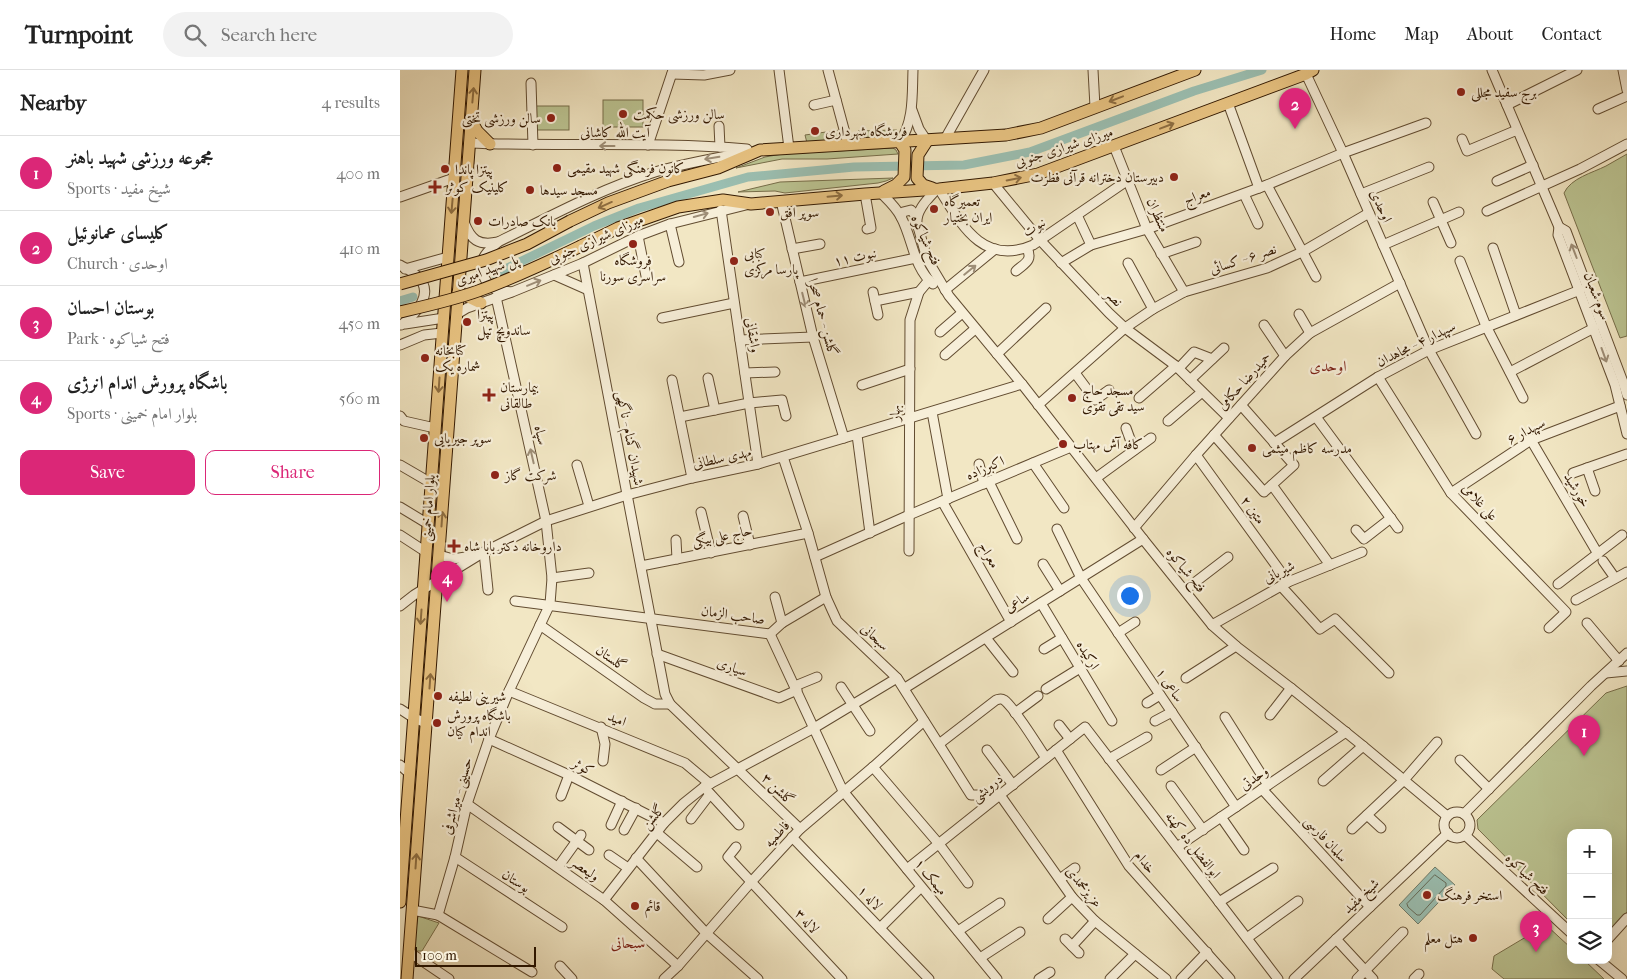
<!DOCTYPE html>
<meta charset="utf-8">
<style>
:root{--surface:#fff;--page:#f2f2f2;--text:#222;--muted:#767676;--line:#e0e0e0;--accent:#db2777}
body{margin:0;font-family:"IM FELL French Canon",Amiri,serif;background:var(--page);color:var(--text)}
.controls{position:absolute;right:15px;bottom:15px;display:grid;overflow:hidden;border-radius:10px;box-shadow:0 5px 20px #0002}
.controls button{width:45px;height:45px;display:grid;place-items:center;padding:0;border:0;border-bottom:1px solid var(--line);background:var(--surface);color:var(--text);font:25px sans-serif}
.scale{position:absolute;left:15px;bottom:12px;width:121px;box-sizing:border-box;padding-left:5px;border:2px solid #321800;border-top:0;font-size:14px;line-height:18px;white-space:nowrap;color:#321800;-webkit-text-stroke:4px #f7efd9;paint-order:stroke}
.you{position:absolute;left:729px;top:525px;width:18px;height:18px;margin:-12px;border:4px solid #fff;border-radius:50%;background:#1a73e8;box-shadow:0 0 0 8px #1a73e833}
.badge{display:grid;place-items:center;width:32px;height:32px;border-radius:50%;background:var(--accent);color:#fff;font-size:16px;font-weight:700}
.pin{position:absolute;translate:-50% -41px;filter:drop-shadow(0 1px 2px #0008)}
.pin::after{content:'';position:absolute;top:26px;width:18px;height:15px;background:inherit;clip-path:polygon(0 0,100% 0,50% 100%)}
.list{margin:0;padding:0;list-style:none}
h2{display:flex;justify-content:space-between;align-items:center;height:65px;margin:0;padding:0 20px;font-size:21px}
h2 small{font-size:16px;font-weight:400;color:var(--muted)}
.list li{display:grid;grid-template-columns:32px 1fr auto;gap:15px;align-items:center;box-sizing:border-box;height:75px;padding:0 20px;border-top:1px solid var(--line)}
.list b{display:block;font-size:19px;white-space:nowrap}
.list p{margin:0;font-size:16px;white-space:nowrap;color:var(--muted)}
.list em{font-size:16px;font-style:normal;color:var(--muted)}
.actions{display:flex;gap:10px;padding:15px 20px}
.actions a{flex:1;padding:11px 0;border:1px solid var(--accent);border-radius:10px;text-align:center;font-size:18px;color:var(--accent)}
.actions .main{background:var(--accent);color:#fff}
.icon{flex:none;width:28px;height:28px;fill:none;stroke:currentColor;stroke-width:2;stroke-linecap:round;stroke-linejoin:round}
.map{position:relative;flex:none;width:1227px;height:909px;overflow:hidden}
header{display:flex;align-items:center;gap:30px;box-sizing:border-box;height:70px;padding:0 25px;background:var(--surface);border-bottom:1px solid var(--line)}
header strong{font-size:24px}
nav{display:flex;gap:28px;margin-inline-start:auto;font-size:18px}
.search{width:350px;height:45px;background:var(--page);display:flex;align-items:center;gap:12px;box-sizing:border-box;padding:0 18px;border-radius:28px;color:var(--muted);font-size:19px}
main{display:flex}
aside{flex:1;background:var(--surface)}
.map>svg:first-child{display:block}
</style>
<header>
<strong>Turnpoint</strong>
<div class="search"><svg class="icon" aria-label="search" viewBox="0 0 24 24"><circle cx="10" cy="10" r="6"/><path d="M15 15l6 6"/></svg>Search here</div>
<nav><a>Home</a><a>Map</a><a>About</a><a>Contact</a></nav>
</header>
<main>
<aside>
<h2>Nearby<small>4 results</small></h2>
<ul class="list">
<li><span class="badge">1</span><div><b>مجموعه ورزشی شهید باهنر</b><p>Sports · شیخ مفید</p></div><em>400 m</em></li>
<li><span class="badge">2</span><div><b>کلیسای عمانوئیل</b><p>Church · اوحدی</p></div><em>410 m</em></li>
<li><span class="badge">3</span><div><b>بوستان احسان</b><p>Park · فتح شیاکوه</p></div><em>450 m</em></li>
<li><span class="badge">4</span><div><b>باشگاه پرورش اندام انرژی</b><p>Sports · بلوار امام خمینی</p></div><em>560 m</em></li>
</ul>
<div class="actions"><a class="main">Save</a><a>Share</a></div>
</aside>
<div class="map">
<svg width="1227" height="909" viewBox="0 0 1227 909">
<rect width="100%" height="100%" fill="#f2e7c4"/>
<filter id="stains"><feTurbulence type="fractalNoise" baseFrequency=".004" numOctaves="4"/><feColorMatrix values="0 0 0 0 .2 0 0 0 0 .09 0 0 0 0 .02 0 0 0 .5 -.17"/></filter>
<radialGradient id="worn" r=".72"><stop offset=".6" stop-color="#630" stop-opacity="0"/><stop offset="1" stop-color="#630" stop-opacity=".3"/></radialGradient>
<g fill="#bcc593" stroke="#776e4a">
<rect x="203" y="30" width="40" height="27"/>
<rect x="133" y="36" width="36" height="24"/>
<path d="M440 60 441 69 407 73 405 65Z"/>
<path d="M497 60V67L460 70 458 61Z"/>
<path d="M493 78 496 80 498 84 427 89H382L336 98 365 87 382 84Z"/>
<path d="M1227 84V266L1220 268 1164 123C1171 108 1192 103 1206 96 1213 92 1220 88 1227 84Z"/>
<path d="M493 108 486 111 478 113 385 123 375 121 338 122 380 112Z"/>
<path d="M1227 616V842L1208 864V763H1171V853L1078 759 1077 750 1206 623Z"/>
<path d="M18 846 39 853 22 881H17L13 877Z"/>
<path d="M1146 855 1171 878V890H1184L1204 909H1104L1092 899 1094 886Z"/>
</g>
<path fill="#9bc0b3" stroke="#717d6b" d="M1035 797 1055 815 1018 854 999 835Z"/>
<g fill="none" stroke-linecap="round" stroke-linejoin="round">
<path stroke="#666c5a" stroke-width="1" d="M1035 805 1046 813V816L1020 845H1017L1008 837 1007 834Z"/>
<g stroke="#9bc0b3" stroke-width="9">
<path d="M95 204 194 156 239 138 348 107 454 97 564 95 630 82 794 21 862 0"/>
<path d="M0 231 13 227"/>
</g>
<defs>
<g id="minor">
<path d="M379 0 389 78"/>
<path d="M428 0 448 74"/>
<path d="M693 0 695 37"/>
<path d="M1092 0 1159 157 1158 165 1215 315 1227 364"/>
<path d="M1223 0 1227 20"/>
<path d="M272 4 304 5 330 0"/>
<path d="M906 4 943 83 1029 280 1076 364"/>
<path d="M131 13 133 75"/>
<path d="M828 33 859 118"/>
<path d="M414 35 436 30"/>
<path d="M1107 35 1177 0"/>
<path d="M1198 39 1227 26"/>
<path d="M512 40 519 59 527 71"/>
<path d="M319 56 320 77"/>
<path d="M545 69 584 0"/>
<path d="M1062 69 1067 81 1117 60"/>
<path d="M500 72C514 50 512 26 513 0"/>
<path d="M69 73C162 77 255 71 347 79"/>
<path d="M248 75 273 0"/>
<path d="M714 76 747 159 784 222"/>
<path d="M1097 111 1133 95"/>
<path d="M593 113 640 170 709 243 725 258 776 296 829 348"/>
<path d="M867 115 916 207"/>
<path d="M539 119C561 154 583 197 633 175L728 110"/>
<path d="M536 120C528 129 516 140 517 153L527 189 549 226 622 314 743 469 812 555 836 576 891 618 963 676 1047 746"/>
<path d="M481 123C488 130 496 137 501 147 513 169 513 197 533 214"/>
<path d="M465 124 471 158 467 159"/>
<path d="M844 124 858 154"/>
<path d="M961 124 1029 97"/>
<path d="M0 127 54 108"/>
<path d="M381 131 413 267 444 368"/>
<path d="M1033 132 1051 173"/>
<path d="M321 140 358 394"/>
<path d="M1087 141 1180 99 1227 74"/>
<path d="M677 145 691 175"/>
<path d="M501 147 503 142 511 140 517 147"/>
<path d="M64 152C71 170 78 176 98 172 149 147 200 119 255 102 285 93 316 88 348 82"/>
<path d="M270 154 279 192"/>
<path d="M1159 157 1166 161 1223 312 1227 325"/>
<path d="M238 166 246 206"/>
<path d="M98 172C93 177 87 181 84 187 78 198 84 213 95 219 99 221 106 221 111 222"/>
<path d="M983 175 1059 142"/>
<path d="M1093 178 1116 245"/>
<path d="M392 179 420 174"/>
<path d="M761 184 796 172"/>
<path d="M1060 191 1086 256 1123 328"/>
<path d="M183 193 265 624 270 634 400 759"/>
<path d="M661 193 691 175 747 159 867 115 943 83 1026 53"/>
<path d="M728 193 753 239"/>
<path d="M0 195C5 198 12 201 17 206 36 223 15 245 1 255"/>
<path d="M5 199 48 187"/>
<path d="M616 201C625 193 633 191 627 178"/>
<path d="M154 205 188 220"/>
<path d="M400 212 516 188"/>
<path d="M545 220 595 179"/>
<path d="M473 222 478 245"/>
<path d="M475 231 519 222"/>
<path d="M57 244 67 238 112 222 183 193 238 166 270 154 346 135"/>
<path d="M899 244 910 263"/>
<path d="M262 248 334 233"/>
<path d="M5 254 44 248"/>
<path d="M864 255 885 286"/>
<path d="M540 262 562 243"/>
<path d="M340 270 413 267"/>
<path d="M0 275 24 265 42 263"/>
<path d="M597 284 646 238"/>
<path d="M545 285 575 259"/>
<path d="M779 298 794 282 812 289"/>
<path d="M1110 302 1194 258"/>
<path d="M345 303 375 302"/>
<path d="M675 303 695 330 709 320"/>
<path d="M978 307 1051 423 1166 542 1149 558"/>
<path d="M308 308 315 340"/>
<path d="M272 310 292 408"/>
<path d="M790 310 824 278"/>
<path d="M462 315 510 299"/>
<path d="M739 328 776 296"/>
<path d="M638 335 725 258 753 239 784 222 867 198 902 182 969 143"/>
<path d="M532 342 548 429"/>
<path d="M0 346 4 351 35 358"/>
<path d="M280 347 349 333 382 330 386 346"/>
<path d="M916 347 998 458"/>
<path d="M768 351 802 322"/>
<path d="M726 358 734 380"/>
<path d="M457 365 470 463"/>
<path d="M814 365 864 422 894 395 841 335"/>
<path d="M1131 370 1198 484"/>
<path d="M874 373 978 307 1029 280 1180 220"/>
<path d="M796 385 888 512"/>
<path d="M383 387 408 463 426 527 437 551 497 608 571 725H600L672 827 695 851 766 909"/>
<path d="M633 393 664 438"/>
<path d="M579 394 584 414"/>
<path d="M0 395 31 413"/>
<path d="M177 395 189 436"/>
<path d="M1187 398 1195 421"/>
<path d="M1173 403 1227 384"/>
<path d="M696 408 751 368"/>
<path d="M589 412 617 469"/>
<path d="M872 415 930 495"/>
<path d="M1051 423 1131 370 1220 336"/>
<path d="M542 431 611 552"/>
<path d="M0 437 28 454"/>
<path d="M301 442 311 483"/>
<path d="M343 446 350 475"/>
<path d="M734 458 796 385 885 286 910 263 1000 213"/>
<path d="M657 459 681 508 836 737"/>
<path d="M956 460 964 469 991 448"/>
<path d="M0 465 26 482"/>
<path d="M276 470 277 489"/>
<path d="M509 481 510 250 519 222 529 210"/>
<path d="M84 482 88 520"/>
<path d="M39 485 53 489 72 486"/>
<path d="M415 487 509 445 671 377"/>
<path d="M1203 491 1215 508"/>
<path d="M643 494 660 521"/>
<path d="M241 496 408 463"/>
<path d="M152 508 189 503"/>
<path d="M1158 514 1222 465"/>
<path d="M881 516 920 559 935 549 989 603"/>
<path d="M785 520 828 487"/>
<path d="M375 527 382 553"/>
<path d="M1176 530 1227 502"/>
<path d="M115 531 370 564"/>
<path d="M641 533 712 651"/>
<path d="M0 536 14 525 84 482 146 451 227 425 292 408 358 394 622 314"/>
<path d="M1187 553 1219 591"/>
<path d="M140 555 244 628 255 634H270"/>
<path d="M812 555 888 512 962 482"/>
<path d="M718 563 735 552"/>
<path d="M370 564 443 721 597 909"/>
<path d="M370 564 382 553 426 527"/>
<path d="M586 568 613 602"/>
<path d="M644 579 662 568"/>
<path d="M257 584 379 628 397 620"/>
<path d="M1206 603 1227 601"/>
<path d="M786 608 836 576"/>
<path d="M395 616 417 607"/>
<path d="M441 617 470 661"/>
<path d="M505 618 743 469"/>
<path d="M646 619 680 598"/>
<path d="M109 621 285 693 310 714"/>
<path d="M747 633 760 625"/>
<path d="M0 639 14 648 26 653"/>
<path d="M615 643 638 626"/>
<path d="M870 645 891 618"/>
<path d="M825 647 868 715"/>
<path d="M755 651 772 642"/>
<path d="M659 655 670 669"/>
<path d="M201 657 205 674 203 691"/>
<path d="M89 669 169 705 264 753"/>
<path d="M539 674 596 630C600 629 601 628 604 630 615 638 637 675 646 688"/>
<path d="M587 680 613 715"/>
<path d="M656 680 729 796 830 909"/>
<path d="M709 689 747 667"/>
<path d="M1060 690 1089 719"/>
<path d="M0 695 10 704"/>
<path d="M473 697 539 774 568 813"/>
<path d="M761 700 796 677"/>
<path d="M923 711 963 676"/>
<path d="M771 716 803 760"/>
<path d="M304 717 339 755"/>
<path d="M862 719 970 837"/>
<path d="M161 726 169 705"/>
<path d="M67 734 204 830 278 896"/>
<circle cx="1057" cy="755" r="13"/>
<path d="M1064 744 1191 616 1227 583"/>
<path d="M967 745 981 758"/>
<path d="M821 747 844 780"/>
<path d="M291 749 310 724"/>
<path d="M211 755 222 731"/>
<path d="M158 757 189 780"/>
<path d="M952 759 1004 710 1037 672"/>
<path d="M224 760 236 738"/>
<path d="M257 763 297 797"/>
<path d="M1065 765 1171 863"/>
<path d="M392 767 529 909"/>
<path d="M336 777 328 787 442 909"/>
<path d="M777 777 946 662"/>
<path d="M209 785 228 798"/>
<path d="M55 787 162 857"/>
<path d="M236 788 306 863 358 909"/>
<path d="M158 797 181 765"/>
<path d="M507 799 685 657 878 909"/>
<path d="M660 809 675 798"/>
<path d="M204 830 264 753 284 733 304 717 414 658 497 608"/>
<path d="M819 832 873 798"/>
<path d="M12 840 38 845 55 787 67 734 89 669 109 621 150 534 152 508 146 451 96 227"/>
<path d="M38 845 132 902"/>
<path d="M648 849 672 827"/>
<path d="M480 858 519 819"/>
<path d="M558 861 600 833"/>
<path d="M847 868 898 831"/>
<path d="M665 869 679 883"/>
<path d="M936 869 973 909"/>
<path d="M1208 869 1227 848"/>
<path d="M672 876 695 851"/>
<path d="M9 882 49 909"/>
<path d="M580 888 620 862"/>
<path d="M1199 890 1222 909"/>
<path d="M160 896 172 909"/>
<path d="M264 909 278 896 352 811 400 759 473 697 524 651"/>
<path d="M639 909 650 902"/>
<path d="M710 909 735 884"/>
<path d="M781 909 807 882"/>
<path d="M894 909 1048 763"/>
<path d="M957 909 1003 862"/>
<path d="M1014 909 1019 904"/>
</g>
<g id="major">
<path d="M71 50 77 61 90 74"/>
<path d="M527 71 518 85 517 108 523 115 532 118"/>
<path d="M484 121 496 115 504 107 505 80 500 72"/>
<path d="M170 151 208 133 268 111 318 98 360 80 606 65 641 58 795 0"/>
<path d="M181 176 218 158 278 137 323 130 351 134 465 124 539 119 593 113 638 104 906 4 913 0"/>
<path d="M58 222 81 233"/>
<path d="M0 832 62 0"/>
<path d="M7 909 75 0"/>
</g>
</defs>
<use href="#minor" stroke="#624c31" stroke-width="11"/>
<use href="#major" stroke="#321800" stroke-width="13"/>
<use href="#minor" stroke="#f7efd9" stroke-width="9"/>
<use href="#major" stroke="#e9c482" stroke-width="11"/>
<defs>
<g id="major-bridge">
<path d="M0 214 86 190 127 174 170 151"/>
<path d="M0 242C26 236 53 230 78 221 114 208 148 192 181 176"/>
</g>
</defs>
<use href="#major-bridge" stroke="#321800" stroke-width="13" stroke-linecap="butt"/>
<use href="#major-bridge" stroke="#e9c482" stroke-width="11"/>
</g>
<defs><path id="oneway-shaft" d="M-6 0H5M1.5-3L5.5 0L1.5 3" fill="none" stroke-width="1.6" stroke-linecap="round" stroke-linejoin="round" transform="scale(1.25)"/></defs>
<g stroke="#8e6e41">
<use href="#oneway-shaft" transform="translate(73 25) rotate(-85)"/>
<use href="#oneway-shaft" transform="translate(716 29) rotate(159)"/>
<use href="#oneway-shaft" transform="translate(767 56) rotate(-21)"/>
<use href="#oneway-shaft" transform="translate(614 109) rotate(-11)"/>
<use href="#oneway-shaft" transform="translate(435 126) rotate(-5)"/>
<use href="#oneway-shaft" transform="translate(205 135) rotate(156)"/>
<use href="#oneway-shaft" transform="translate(52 136) rotate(95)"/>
<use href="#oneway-shaft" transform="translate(39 315) rotate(94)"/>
<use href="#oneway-shaft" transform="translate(42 449) rotate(-86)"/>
<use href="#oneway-shaft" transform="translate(21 547) rotate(94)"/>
<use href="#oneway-shaft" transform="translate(30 611) rotate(-86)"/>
<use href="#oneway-shaft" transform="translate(16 791) rotate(-86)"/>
</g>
<g stroke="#9e8e77">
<use href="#oneway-shaft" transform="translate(207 76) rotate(180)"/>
<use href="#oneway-shaft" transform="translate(312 88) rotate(171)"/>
<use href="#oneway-shaft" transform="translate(301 145) rotate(-15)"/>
<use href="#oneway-shaft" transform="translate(1174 181) rotate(-111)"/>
<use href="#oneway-shaft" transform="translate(570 200) rotate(-39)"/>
<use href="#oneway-shaft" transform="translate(134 213) rotate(-22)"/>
<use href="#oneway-shaft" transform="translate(404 230) rotate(76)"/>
<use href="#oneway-shaft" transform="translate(1204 285) rotate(70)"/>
<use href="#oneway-shaft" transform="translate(132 386) rotate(-103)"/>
</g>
<g fill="#8f2418" stroke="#f7efd9" stroke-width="2">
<circle cx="1061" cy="22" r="5"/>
<circle cx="223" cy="44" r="5"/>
<circle cx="151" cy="48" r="5"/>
<circle cx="415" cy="61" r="5"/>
<circle cx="157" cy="98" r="5"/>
<circle cx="45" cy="99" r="5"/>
<circle cx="774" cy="107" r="5"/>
<path d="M32.5 109.5h5v5h5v5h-5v5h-5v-5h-5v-5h5z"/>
<circle cx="130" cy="120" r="5"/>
<circle cx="534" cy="139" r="5"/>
<circle cx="370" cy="142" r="5"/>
<circle cx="78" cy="151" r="5"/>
<circle cx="233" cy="174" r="5"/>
<circle cx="334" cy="191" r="5"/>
<circle cx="67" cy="252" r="5"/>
<circle cx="25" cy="288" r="5"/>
<path d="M86.5 317.5h5v5h5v5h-5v5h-5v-5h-5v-5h5z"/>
<circle cx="672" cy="328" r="5"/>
<circle cx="24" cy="368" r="5"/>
<circle cx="663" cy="374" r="5"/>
<circle cx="852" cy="378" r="5"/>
<circle cx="95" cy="405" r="5"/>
<path d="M51.5 468.5h5v5h5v5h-5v5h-5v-5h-5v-5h5z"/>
<circle cx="38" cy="626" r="5"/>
<circle cx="37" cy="653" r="5"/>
<circle cx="1027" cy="825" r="5"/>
<circle cx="235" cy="836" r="5"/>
<circle cx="1073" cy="868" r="5"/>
</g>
<g text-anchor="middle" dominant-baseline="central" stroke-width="4.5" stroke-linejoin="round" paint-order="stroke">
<g font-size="14" fill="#321800" stroke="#f7efd9" text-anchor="start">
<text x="1071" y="22">برج سفید مجللی</text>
<text x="233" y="44">سالن ورزشی حکمت</text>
<text x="141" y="48" text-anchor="end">سالن ورزشی تختی</text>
<text x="425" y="61">فروشگاه شهرداری</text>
<text x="167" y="98">کانون فرهنگی شهید مقیمی</text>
<text x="55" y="99">پیتزا پاندا</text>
<text x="764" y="107" text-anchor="end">دبیرستان دخترانه قرآنی فطرت</text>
<text x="46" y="117">کلینیک کوثر</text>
<text x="140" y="120">مسجد سیدها</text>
<text x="544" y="131">تعمیرگاه<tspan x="544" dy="16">ایران بختیار</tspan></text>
<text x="380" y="142">سوپر افق</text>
<text x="88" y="151">بانک صادرات</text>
<text x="344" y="183">کبابی<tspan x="344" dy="16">پارسا مرکزی</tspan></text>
<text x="233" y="190" text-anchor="middle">فروشگاه<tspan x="233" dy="16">سراسری سورنا</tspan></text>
<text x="77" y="244">پیتزا<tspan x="77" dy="16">ساندویچ تپل</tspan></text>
<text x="35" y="280">کتابخانه<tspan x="35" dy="16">شماره یک</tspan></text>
<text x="100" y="317">بیمارستان<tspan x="100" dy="16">طالقانی</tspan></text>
<text x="682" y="320">مسجد حاج<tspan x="682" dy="16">سید تقی تقوی</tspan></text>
<text x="34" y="368">سوپر جیریایی</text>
<text x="673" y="374">کافه آش مهتاب</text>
<text x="862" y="378">مدرسه كاظم ميثمى</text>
<text x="105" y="405">شرکت گاز</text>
<text x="64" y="476">داروخانه دکتر بابا شاه</text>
<text x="48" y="626">شیرینی لطیفه</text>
<text x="47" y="645">باشگاه پرورش<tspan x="47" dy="16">اندام کیان</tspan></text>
<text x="1037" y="825">استخر فرهنگ</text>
<text x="245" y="836">قائم</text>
<text x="1063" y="868" text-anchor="end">هتل معلم</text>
</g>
<g font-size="14" fill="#321800" stroke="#f7efd9">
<text x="215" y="62">آیت الله کاشانی</text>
<text transform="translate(664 77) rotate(-18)">میرزای شیرازی جنوبی</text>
<text transform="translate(797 126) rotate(-20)">معراج</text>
<text transform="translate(981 136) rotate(66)">اوحدی</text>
<text transform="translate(758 145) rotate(66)">منتظران</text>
<text transform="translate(634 157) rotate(-32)">نبوت</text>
<text transform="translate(196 169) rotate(-24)">میرزای شیرازی جنوبی</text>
<text transform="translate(526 170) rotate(66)">فتح شیاکوه</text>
<text transform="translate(455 187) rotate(-12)">نبوت ۱۱</text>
<text transform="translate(843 189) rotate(-18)">نصر ۶ - کسائی</text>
<text transform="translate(87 200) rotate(-20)">پل شهید امیری</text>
<text transform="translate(1197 226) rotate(69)">سوم شعبان</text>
<text transform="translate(714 228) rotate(45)">نصر</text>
<text transform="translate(423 247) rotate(75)">گلشن - حمام صحرا</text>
<text transform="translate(353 265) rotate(81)">واشقانی</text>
<text transform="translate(1016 274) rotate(-26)">سپهدار ۴ - مجاهدان</text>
<text transform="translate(844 311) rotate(-48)">حمیدرضا حکامی</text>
<text transform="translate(495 343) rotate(-89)">بهار</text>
<text transform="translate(1126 361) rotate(-27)">سپهدار ۶</text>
<text transform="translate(141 365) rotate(77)">سپاه</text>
<text transform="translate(230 368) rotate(79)">شهیدان گمنام - ناگهی</text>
<text transform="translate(322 388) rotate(-12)">مهدی سلطانی</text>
<text transform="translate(585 398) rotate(-23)">اکبرزاده</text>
<text transform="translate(1177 420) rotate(59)">خورشید</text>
<text transform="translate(1080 432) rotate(47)">علی غلامی</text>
<text transform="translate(28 438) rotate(-86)">بلوار امام خمینی</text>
<text transform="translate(853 440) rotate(54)">متین ۲</text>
<text transform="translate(322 466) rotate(-11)">حاج علی بیگی</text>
<text transform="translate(589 485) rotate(60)">معراج</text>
<text transform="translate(786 500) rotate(51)">فتح شیاکوه</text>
<text transform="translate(879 502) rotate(-26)">شیربانی</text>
<text transform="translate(617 532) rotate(-32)">ساعی</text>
<text transform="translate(333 545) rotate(8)">صاحب الزمان</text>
<text transform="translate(475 567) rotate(43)">سبحانی</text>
<text transform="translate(688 585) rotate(59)">ارکیده</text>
<text transform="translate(211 588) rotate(35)">گلستان</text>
<text transform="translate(332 597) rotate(20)">سیاری</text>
<text transform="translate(770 615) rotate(56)">ساعی ۱</text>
<text transform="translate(217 649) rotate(23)">امید</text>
<text transform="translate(183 697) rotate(26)">کوثر</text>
<text transform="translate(854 708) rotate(-34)">وحدتی</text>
<text transform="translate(587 718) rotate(-39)">درویشی</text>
<text transform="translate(378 719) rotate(44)">گلشن ۳</text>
<text transform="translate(57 726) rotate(-74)">حسینی - میراشرفی</text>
<text transform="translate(253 747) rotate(-49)">گلشن</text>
<text transform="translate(377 764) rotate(-47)">فاطمیه</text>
<text transform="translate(926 769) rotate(48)">سلمان فارسی</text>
<text transform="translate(793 775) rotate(52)">ابوالفضل ده کهنه</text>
<text transform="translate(745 792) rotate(51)">خدام</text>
<text transform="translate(185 799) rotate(35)">ولیعصر</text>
<text transform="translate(1127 804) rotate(43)">فتح شیاکوه</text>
<text transform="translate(531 807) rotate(51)">میمک ۱</text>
<text transform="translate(116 811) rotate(33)">بوستان</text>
<text transform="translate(684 817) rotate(51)">عزیزمحمدی</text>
<text transform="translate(961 826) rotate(-43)">شیخ مفید</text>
<text transform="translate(470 828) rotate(46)">لاله ۱</text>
<text transform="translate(407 851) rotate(47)">لاله ۳</text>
</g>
<g font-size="15" fill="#7a1f14" stroke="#f7efd9">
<text x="928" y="296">اوحدی</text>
<text x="228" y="873">سبحانی</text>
</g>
</g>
<rect width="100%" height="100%" filter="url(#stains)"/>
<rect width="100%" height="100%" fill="url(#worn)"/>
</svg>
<div class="controls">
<button>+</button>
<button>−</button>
<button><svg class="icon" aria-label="layers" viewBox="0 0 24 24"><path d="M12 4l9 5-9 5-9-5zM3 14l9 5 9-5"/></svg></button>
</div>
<div class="scale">100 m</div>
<div class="you"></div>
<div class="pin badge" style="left:1184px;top:686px">1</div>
<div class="pin badge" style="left:895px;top:59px">2</div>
<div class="pin badge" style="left:1136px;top:882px">3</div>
<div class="pin badge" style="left:47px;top:532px">4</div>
</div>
</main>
